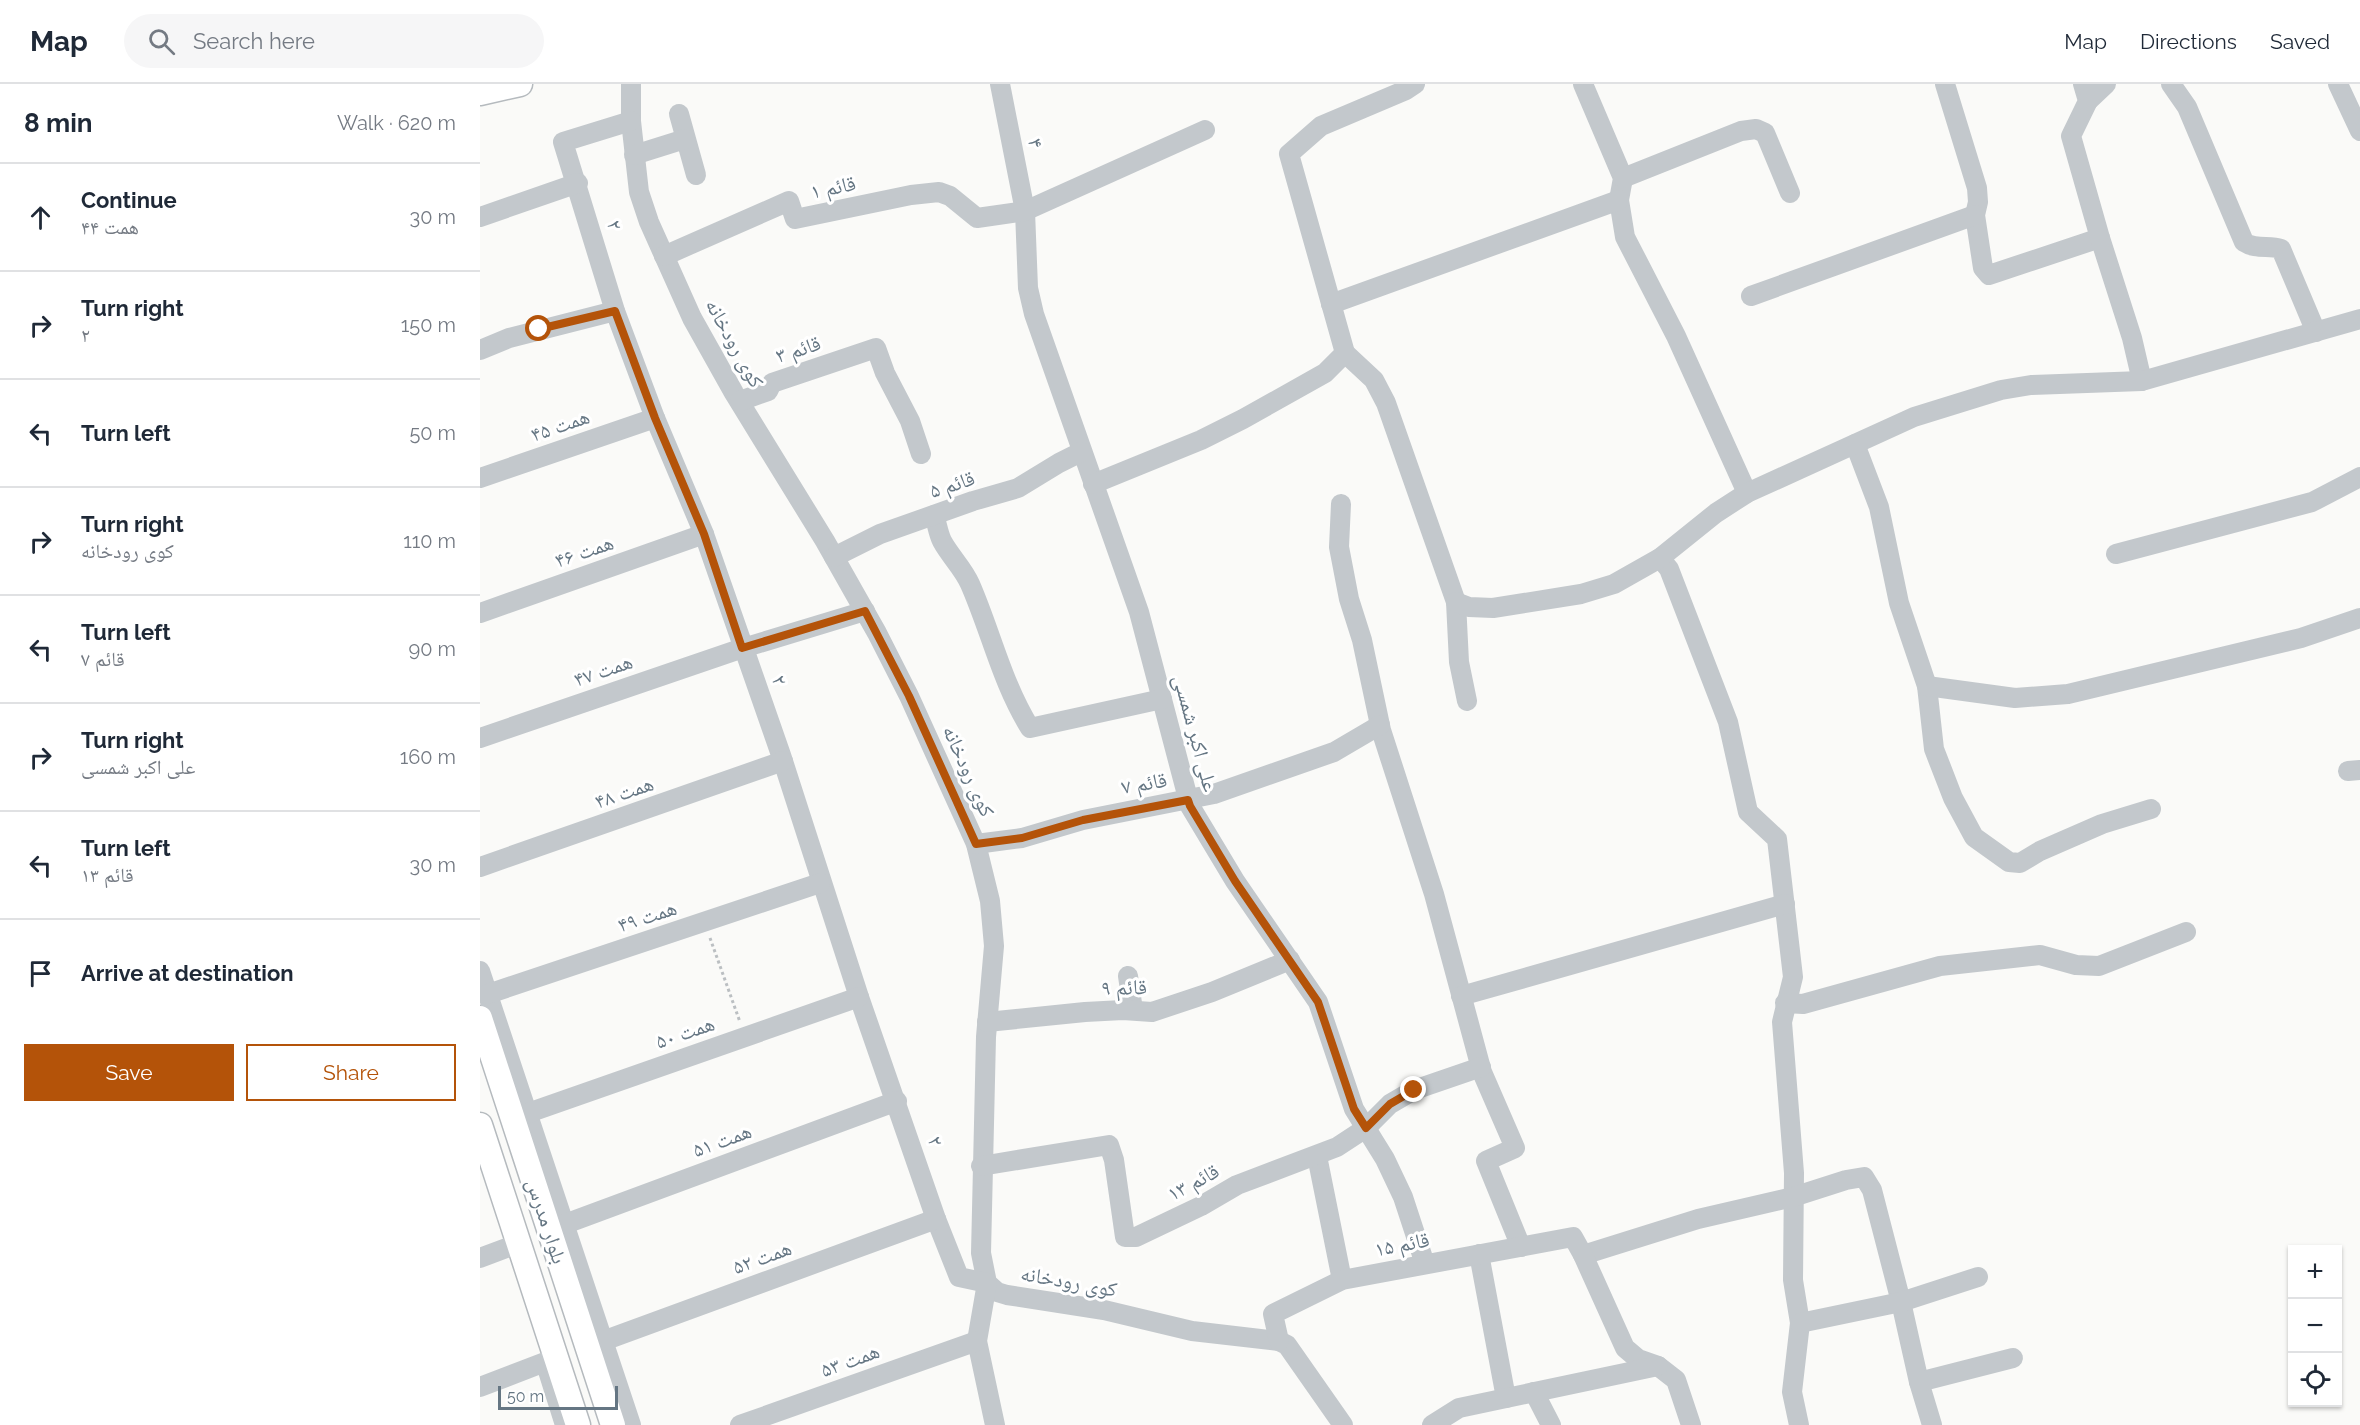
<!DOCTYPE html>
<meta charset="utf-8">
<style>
:root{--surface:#fff;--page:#f6f6f7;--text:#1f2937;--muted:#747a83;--line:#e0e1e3;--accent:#b45309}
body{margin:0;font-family:Raleway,"Noto Naskh Arabic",sans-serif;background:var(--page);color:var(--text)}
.controls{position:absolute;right:18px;bottom:18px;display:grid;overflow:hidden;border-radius:0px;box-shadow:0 2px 4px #0004}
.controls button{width:54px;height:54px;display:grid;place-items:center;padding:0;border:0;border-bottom:2px solid var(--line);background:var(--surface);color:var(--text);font:30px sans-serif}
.scale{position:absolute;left:18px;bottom:15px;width:120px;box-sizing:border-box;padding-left:6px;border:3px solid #657683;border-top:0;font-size:16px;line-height:21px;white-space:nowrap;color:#657683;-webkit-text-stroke:4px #fff;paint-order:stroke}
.stop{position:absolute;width:18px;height:18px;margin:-14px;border:4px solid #b45309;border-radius:50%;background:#fff}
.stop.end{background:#b45309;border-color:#fff;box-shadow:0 2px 6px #0008}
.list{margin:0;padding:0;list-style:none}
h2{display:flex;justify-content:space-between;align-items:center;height:78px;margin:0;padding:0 24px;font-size:26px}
h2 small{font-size:20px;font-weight:400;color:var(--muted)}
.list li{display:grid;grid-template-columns:39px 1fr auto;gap:18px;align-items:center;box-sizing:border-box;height:108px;padding:0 24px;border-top:2px solid var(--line)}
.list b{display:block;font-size:22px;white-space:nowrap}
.list p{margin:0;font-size:20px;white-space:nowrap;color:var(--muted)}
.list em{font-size:20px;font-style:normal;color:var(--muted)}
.actions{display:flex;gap:12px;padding:18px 24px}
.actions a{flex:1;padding:14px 0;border:2px solid var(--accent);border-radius:0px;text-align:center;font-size:21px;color:var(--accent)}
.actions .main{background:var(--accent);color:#fff}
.icon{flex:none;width:33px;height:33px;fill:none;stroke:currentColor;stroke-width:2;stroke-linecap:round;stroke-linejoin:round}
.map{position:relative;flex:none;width:1880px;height:1341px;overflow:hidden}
header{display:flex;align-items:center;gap:36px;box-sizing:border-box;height:84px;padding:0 30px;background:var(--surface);border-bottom:2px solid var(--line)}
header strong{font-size:28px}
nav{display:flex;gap:33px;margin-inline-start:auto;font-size:21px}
.search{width:420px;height:54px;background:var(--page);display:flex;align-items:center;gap:15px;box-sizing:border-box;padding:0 21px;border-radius:33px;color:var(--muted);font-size:22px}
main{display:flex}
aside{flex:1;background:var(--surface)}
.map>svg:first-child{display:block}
</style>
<header>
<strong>Map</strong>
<div class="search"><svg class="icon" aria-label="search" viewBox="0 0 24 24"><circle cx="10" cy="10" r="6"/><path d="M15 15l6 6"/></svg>Search here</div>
<nav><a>Map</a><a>Directions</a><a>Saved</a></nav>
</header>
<main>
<aside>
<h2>8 min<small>Walk · 620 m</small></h2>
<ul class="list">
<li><svg class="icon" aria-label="ahead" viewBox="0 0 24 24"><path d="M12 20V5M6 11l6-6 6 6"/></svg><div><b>Continue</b><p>همت ۴۴</p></div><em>30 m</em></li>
<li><svg class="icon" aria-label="right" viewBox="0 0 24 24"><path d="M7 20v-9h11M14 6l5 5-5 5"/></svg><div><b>Turn right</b><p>۲</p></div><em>150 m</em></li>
<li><svg class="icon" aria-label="left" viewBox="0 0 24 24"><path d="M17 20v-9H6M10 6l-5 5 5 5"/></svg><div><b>Turn left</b></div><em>50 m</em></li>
<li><svg class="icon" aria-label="right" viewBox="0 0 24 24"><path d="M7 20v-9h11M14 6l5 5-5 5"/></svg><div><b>Turn right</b><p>کوی رودخانه</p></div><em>110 m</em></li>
<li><svg class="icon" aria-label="left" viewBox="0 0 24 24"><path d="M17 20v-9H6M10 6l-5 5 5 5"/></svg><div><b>Turn left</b><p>قائم ۷</p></div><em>90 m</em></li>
<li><svg class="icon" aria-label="right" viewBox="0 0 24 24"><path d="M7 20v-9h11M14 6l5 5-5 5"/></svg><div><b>Turn right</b><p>علی اکبر شمسی</p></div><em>160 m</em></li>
<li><svg class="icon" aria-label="left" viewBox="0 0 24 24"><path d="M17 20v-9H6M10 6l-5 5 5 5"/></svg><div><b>Turn left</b><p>قائم ۱۳</p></div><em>30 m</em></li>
<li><svg class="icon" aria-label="arrive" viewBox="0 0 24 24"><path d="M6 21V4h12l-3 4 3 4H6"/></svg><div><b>Arrive at destination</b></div></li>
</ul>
<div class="actions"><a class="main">Save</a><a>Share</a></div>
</aside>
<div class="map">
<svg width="1880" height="1341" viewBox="0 0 1880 1341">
<rect width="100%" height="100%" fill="#fafaf8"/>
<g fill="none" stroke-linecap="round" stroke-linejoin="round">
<defs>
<g id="major">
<path d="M0 9 40 0"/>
<path d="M0 934 133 1341"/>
<path d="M0 1041 98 1341"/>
</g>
</defs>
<use href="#major" stroke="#b5babe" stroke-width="27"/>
<path stroke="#bbbfc2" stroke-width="3" stroke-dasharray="3 3" stroke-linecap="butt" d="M230 854 260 938"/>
<g stroke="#c3c8cc" stroke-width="20">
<path d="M151 0V37L159 108 169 138 212 234 254 309 345 457 397 549 429 612 496 760 510 817 514 862 506 953 501 1169 507 1199 517 1208 527 1211 624 1226 712 1247 799 1257 807 1261 863 1341"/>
<path d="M520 0 545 127 548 204 554 230 659 528 710 722 755 797 838 918 874 1025 905 1075 923 1113 945 1180"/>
<path d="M1103 0 1143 94 1139 116 1145 153 1196 252 1267 409"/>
<path d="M1465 0 1497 104 1498 118 1495 131 1503 184 1509 191 1620 154"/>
<path d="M1603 0 1608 17 1591 52 1620 154 1652 254 1662 297"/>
<path d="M1691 0 1707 23 1764 158C1776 166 1789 161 1801 165L1836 248"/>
<path d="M1858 0 1880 47"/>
<path d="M1608 17 1626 0"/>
<path d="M199 30 216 91"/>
<path d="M151 37 83 58 135 227 175 334 224 450 301 671 379 913 456 1135 479 1193 507 1199 497 1257 515 1341"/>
<path d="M154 71 205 55"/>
<path d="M1143 94 1261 47 1276 45 1285 49 1310 109"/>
<path d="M0 133 98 99"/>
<path d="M184 172 309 117 315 135 431 111 459 108 470 112 497 134 545 127 725 46"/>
<path d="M1271 212 1495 131"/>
<path d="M851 220 1139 116"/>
<path d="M0 266 29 254 135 227"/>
<path d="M865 269 894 296 906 319 976 518 979 578 987 617"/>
<path d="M260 317 288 307 292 299 396 264 405 289 430 337 441 370"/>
<path d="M1375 360 1399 423 1419 519 1447 602 1454 665 1473 714 1494 753 1529 778 1540 779 1560 767 1622 740 1671 725"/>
<path d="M0 394 175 334"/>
<path d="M613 400 721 356 763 335 845 289 865 269 809 70 841 42 926 6 935 0"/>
<path d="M861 420 859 463 869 515 882 556 901 646 954 810 1002 988 1035 1064 1006 1077 1041 1163"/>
<path d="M454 431C457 439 458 449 462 457 470 472 483 484 490 500 511 548 522 599 550 644L682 615"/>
<path d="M1636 470 1832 418 1880 393"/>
<path d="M354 473 400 450 493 417 538 404 579 379 601 368"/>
<path d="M1180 474 1189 485 1248 638 1268 728 1297 755 1313 893 1302 938 1314 1089 1313 1196 1320 1239 1312 1308 1319 1341"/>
<path d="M976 518 989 523 1013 524 1101 510 1134 500 1180 474 1236 429 1267 409 1434 333 1521 306 1551 301 1662 297 1880 235"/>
<path d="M0 529 224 450"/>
<path d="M1447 602 1535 614 1588 610 1821 554 1880 534"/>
<path d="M0 654 263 564 385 527"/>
<path d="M1868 687 1880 686"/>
<path d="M496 760 542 754 603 736 734 710 854 668 900 641"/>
<path d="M0 783 303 677"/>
<path d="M0 887 151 1341"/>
<path d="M648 892 653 926"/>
<path d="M8 910 340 799"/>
<path d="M981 912 1305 820"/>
<path d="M1305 919 1323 920 1460 882 1560 871 1596 881 1619 882 1706 848"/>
<path d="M507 938 605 928 643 926 672 928 732 908 810 876"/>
<path d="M48 1029 379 913"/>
<path d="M837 1072 862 1196"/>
<path d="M501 1082 629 1061 634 1076 645 1153H656L721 1122 757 1101 857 1063 886 1044 910 1020 934 1006 1001 983"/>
<path d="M85 1140 417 1017"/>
<path d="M999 1170 1026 1314"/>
<path d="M1103 1171 1218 1135 1313 1113 1366 1096 1384 1093 1392 1106 1421 1218 1439 1298 1452 1341"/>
<path d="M0 1174 29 1163"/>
<path d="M1320 1239 1421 1218 1498 1193"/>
<path d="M123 1257 456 1135"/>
<path d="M799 1257 793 1230 862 1196 1093 1153 1103 1171 1145 1264 1158 1275 1178 1282 1196 1296 1211 1341"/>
<path d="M68 1287 85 1341"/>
<path d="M1439 1298 1533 1274"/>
<path d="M0 1303 65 1278"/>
<path d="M1054 1308 1071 1341"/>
<path d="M260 1341 497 1257"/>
<path d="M952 1341 979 1324 1178 1282"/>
</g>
<use href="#major" stroke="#fff" stroke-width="24"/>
</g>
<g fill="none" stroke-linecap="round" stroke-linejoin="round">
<path stroke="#b45309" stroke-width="8" d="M59 245 135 227 175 334 224 450 262 564 385 527 429 612 496 760 542 754 603 736 708 716 710 722 755 797 838 918 874 1025 886 1044 910 1020 934 1006"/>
</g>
<g text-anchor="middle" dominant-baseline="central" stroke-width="6" stroke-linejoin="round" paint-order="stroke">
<g font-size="21" fill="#657683" stroke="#fff">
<text transform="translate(556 59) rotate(79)">۴</text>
<text transform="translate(353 103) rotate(-12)">قائم ۱</text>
<text transform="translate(135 141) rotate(74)">۲</text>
<text transform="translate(255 259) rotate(61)">کوی رودخانه</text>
<text transform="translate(318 265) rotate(-18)">قائم ۳</text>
<text transform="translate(80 341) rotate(-19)">همت ۴۵</text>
<text transform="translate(472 400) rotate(-18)">قائم ۵</text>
<text transform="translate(104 467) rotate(-19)">همت ۴۶</text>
<text transform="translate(123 586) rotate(-19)">همت ۴۷</text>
<text transform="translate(300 596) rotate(70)">۲</text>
<text transform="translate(716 649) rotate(75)">علی اکبر شمسی</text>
<text transform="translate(489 687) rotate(66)">کوی رودخانه</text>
<text transform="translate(664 699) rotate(-10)">قائم ۷</text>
<text transform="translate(144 708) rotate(-19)">همت ۴۸</text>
<text transform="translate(167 832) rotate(-18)">همت ۴۹</text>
<text transform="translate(644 903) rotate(-1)">قائم ۹</text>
<text transform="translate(205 948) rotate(-19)">همت ۵۰</text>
<text transform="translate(242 1056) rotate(-20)">همت ۵۱</text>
<text transform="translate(456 1057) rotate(71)">۲</text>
<text transform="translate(713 1098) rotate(-28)">قائم ۱۳</text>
<text transform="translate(67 1137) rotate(72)">بلوار مدرس</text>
<text transform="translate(922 1160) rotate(-11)">قائم ۱۵</text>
<text transform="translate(282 1173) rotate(-20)">همت ۵۲</text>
<text transform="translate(589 1197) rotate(10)">کوی رودخانه</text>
<text transform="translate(370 1276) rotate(-20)">همت ۵۳</text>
</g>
</g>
</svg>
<div class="controls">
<button>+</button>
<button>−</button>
<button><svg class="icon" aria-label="locate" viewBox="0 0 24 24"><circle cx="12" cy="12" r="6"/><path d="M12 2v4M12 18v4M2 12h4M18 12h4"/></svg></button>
</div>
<div class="scale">50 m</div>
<div class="stop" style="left:59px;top:245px"></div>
<div class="stop end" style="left:934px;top:1006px"></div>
</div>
</main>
